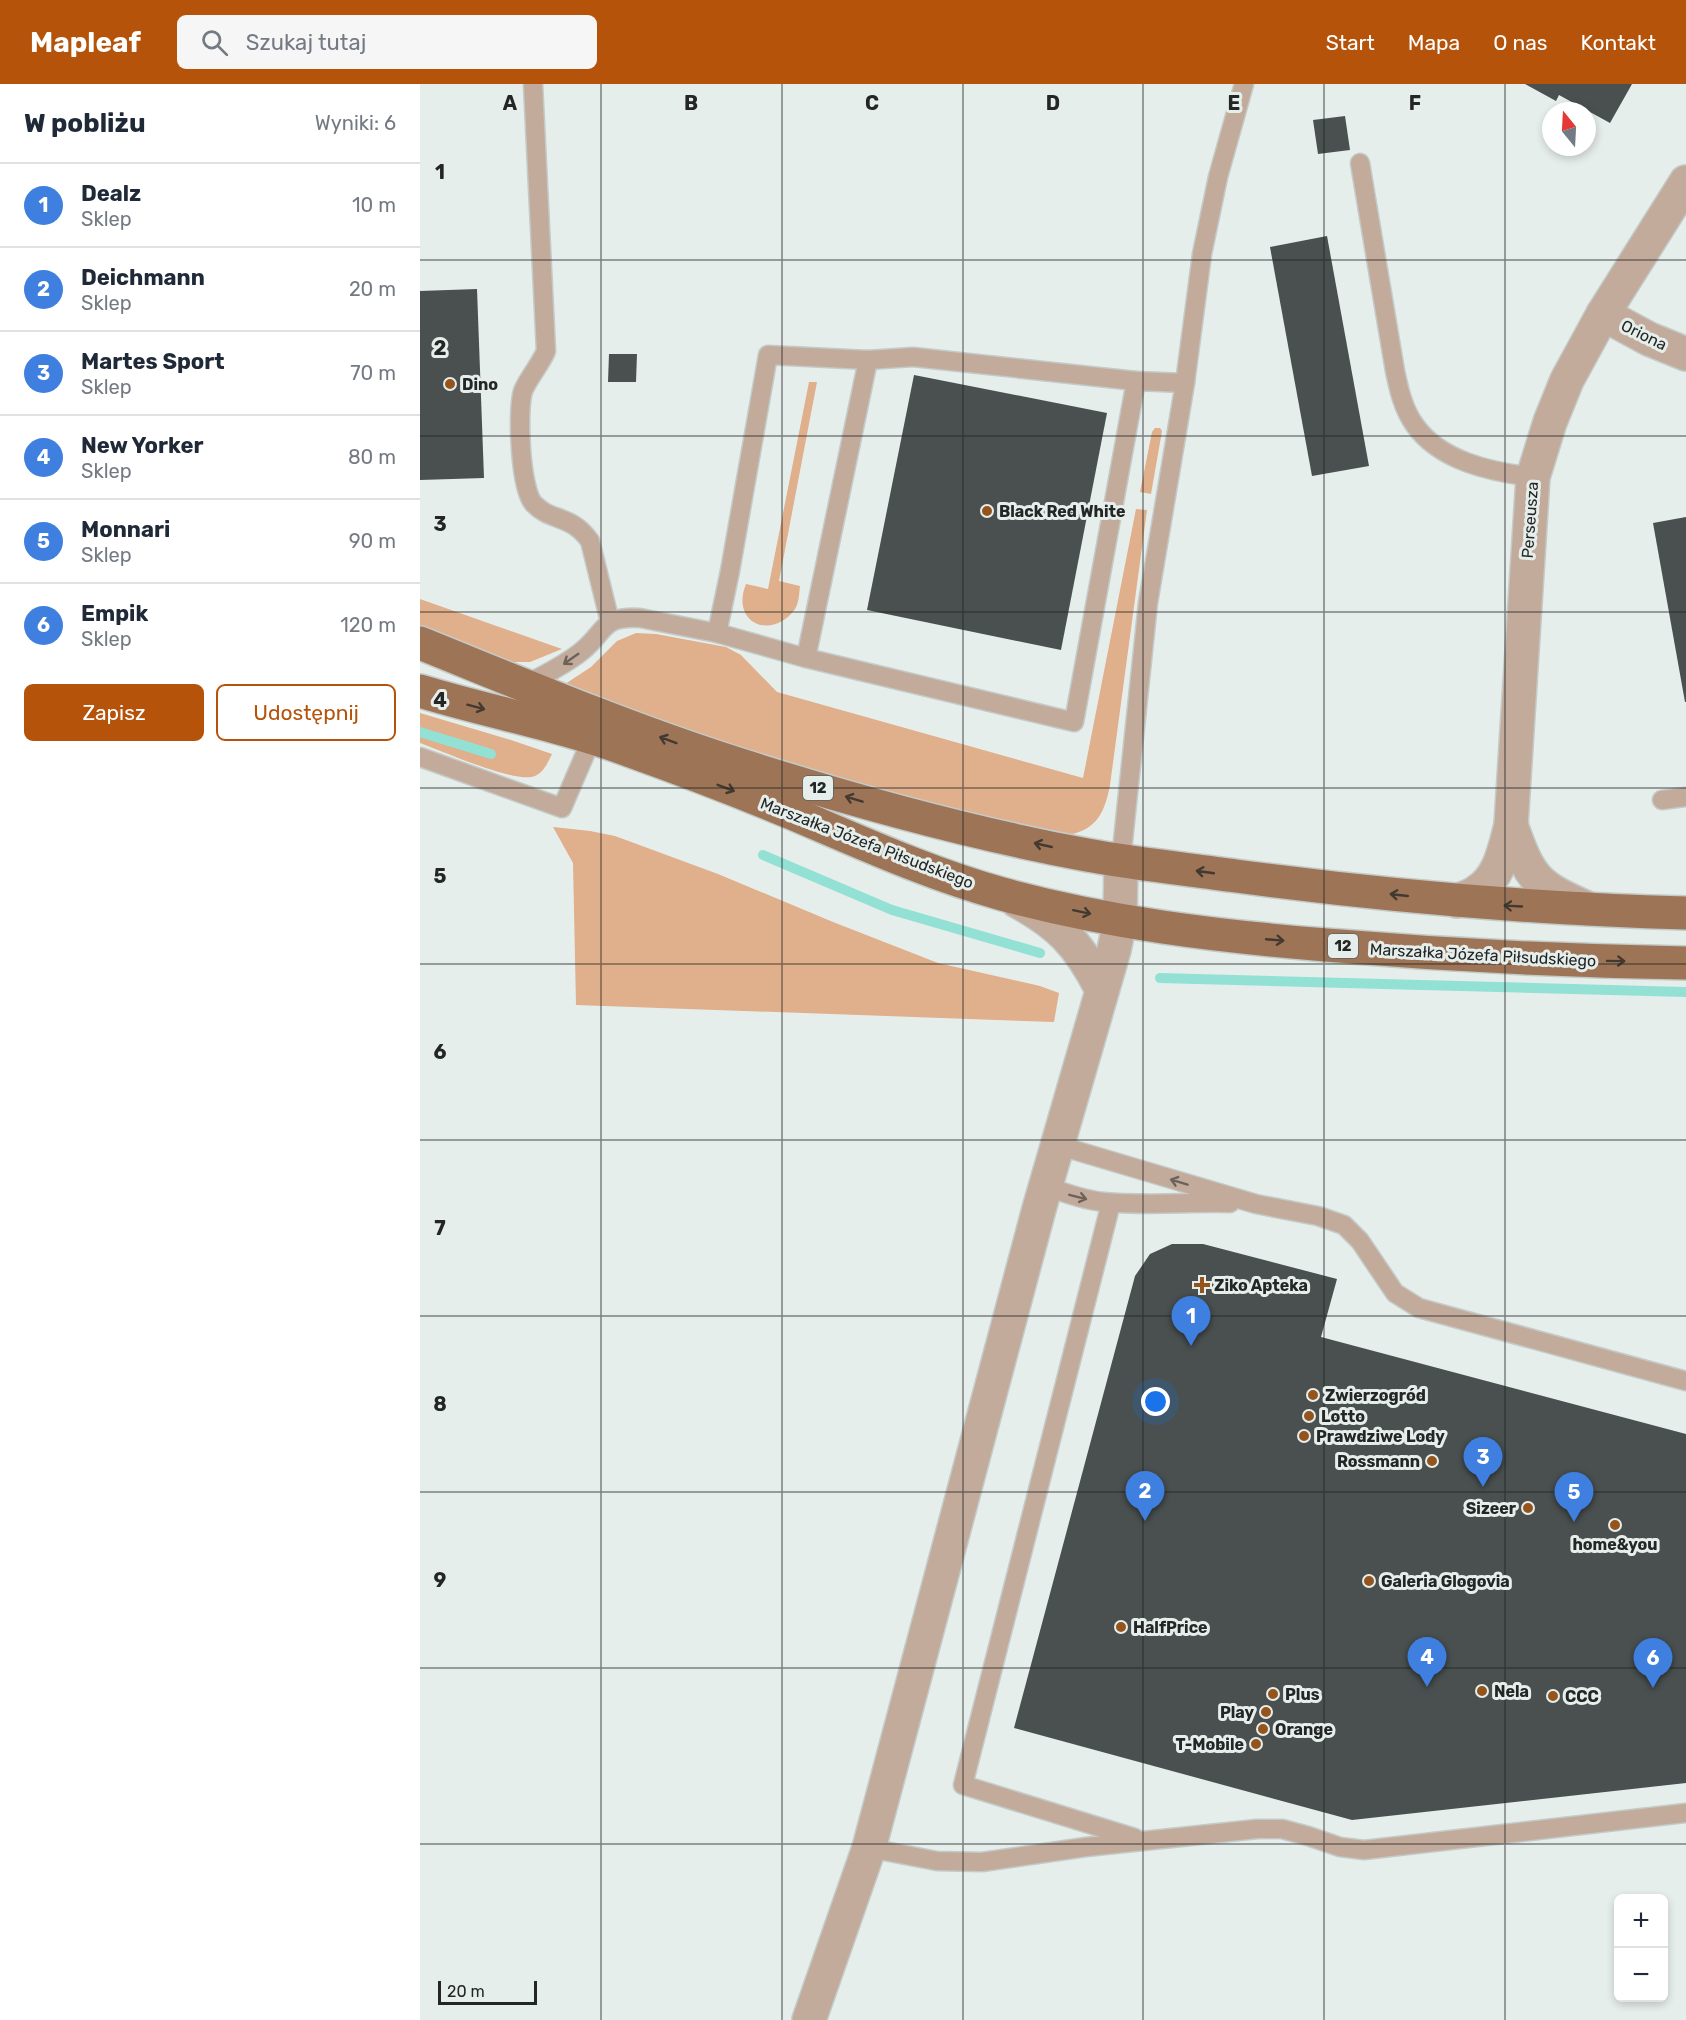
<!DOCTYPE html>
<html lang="pl">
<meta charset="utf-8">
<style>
:root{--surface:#fff;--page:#f6f6f7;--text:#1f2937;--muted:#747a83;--line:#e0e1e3;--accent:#b45309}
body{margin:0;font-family:Rubik,sans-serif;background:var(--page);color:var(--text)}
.controls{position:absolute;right:18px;bottom:18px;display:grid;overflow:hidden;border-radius:9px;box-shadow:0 3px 9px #0003}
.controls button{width:54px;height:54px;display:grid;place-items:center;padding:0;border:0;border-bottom:2px solid var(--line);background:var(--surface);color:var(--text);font:30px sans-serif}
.compass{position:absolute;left:1122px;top:18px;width:54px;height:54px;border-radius:50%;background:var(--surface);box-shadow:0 3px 9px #0003;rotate:342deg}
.scale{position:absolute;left:18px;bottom:15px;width:99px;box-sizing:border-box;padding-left:6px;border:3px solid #232625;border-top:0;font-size:16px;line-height:21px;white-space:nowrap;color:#232625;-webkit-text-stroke:4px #e6eeec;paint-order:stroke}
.you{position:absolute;left:736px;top:1318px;width:21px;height:21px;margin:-15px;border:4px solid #fff;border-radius:50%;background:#1a73e8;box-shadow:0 0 0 9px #1a73e833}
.badge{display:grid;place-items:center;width:39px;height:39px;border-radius:50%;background:var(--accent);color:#fff;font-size:20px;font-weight:700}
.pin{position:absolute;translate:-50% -50px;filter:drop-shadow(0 2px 3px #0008)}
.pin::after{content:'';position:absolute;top:32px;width:21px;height:18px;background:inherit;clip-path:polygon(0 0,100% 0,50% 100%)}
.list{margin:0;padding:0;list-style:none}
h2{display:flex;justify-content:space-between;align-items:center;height:78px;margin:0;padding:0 24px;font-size:26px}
h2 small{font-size:20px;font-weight:400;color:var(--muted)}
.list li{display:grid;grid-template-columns:39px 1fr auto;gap:18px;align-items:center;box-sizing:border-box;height:84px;padding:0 24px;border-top:2px solid var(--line)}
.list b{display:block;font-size:22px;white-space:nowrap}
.list p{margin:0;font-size:20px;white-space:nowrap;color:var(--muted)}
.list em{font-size:20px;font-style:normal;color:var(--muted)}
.actions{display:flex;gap:12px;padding:18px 24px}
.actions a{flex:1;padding:14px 0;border:2px solid var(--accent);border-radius:9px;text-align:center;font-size:21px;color:var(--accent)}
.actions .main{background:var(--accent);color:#fff}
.icon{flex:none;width:33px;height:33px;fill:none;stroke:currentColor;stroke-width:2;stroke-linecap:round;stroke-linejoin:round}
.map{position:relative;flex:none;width:1266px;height:1936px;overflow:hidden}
header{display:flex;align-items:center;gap:36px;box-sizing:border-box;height:84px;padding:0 30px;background:var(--accent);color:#fff}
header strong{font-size:28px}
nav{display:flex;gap:33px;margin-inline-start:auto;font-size:21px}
.search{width:420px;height:54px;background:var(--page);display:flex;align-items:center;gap:15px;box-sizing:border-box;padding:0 21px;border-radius:9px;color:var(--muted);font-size:22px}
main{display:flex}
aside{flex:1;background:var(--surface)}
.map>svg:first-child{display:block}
</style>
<header>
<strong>Mapleaf</strong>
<div class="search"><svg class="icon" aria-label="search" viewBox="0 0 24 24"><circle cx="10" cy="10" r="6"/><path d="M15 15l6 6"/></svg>Szukaj tutaj</div>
<nav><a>Start</a><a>Mapa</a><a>O nas</a><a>Kontakt</a></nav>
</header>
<main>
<aside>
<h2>W pobliżu<small>Wyniki: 6</small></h2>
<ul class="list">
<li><span class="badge" style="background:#3f7fe0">1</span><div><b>Dealz</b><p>Sklep</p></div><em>10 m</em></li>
<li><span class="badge" style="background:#3f7fe0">2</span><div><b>Deichmann</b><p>Sklep</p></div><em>20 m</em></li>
<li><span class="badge" style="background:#3f7fe0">3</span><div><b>Martes Sport</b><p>Sklep</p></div><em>70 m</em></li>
<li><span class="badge" style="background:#3f7fe0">4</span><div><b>New Yorker</b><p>Sklep</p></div><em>80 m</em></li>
<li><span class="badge" style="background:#3f7fe0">5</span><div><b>Monnari</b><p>Sklep</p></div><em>90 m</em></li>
<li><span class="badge" style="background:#3f7fe0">6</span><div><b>Empik</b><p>Sklep</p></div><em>120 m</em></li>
</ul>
<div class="actions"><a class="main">Zapisz</a><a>Udostępnij</a></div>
</aside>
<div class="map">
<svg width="1266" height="1936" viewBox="0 0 1266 1936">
<rect width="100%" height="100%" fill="#e6eeec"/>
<g fill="#e0af8b">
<path d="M389 298H397L359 497 380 502C379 510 379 519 375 525 352 557 310 539 326 500L348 505Z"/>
<path d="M735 344H740L742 347 731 410 720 408 732 348Z"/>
<path d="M716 425 727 426 690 701C684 732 675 748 641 752L508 720 267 650 139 604 171 583 197 557 216 549 236 550 306 563 321 571 357 608 663 694Z"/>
<path d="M0 515 142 565 110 578H86L0 544Z"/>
<path d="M0 629 91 656 132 670C128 678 124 688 115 692 96 700 22 667 0 659Z"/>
<path d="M133 743 170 747 195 752 298 790 413 838 518 879 620 902 639 909 634 938 156 921 153 779Z"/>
</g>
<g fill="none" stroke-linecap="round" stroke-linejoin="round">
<g stroke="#93e1d4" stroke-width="10">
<path d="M0 648 71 670"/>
<path d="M343 771 472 826 620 869"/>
<path d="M740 894 1266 908"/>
</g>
</g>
<g fill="#49504f">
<path d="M1105 0H1212L1190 39 1139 11 1136 17Z"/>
<path d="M925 32 930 66 898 70 893 36Z"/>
<path d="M907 152 949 382 892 392 850 163Z"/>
<path d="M57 205 64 394 0 396V207Z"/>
<path d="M189 270H217L216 298H188Z"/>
<path d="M494 291 687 329 641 566 447 526Z"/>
<path d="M1266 433V618H1265L1233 439Z"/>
<path d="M752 1160H783L917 1195 901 1253 1266 1350V1699L932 1736 594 1644 715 1192 730 1170Z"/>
</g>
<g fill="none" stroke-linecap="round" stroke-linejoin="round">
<defs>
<g id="service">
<path d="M113 0 126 267C120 281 109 293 103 307 97 326 100 406 114 420 131 438 151 430 170 457L190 538"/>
<path d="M940 79 975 287C979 306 983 324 994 340 1019 377 1071 388 1113 393"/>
<path d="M448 276 386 574 654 638 716 297 765 299"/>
<path d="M297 549 310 487 348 271 448 276 493 273 716 297"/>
<path d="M105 601C124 591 145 581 162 567 187 547 180 532 220 534L297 549 386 574"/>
<path d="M0 673 142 724 172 654"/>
<path d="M1242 716 1266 713"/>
<path d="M701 776 728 519 765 299 782 170 798 93 824 0"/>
<path d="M637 1061 836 1120 898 1132 924 1141 940 1157 975 1209 999 1224 1266 1297"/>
<path d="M626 1102C644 1109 664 1116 684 1118 726 1122 768 1118 810 1119"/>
<path d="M691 1119 543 1701 715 1754"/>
<path d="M449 1764 517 1777 562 1778 666 1763 837 1745H862L888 1752 920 1763 944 1766 1266 1729"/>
</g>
<g id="minor">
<path d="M1183 230 1229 255 1266 270"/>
<path d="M1091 741C1110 795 1116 802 1169 825"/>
<path d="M597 817C639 840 659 860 681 904"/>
<path d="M1037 817C1044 814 1052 812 1058 807 1080 793 1085 764 1091 741L1113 393 1130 338 1147 296 1183 230 1266 98"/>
<path d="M389 1936 449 1764 619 1125 694 866 700 837 701 776"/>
</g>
<g id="primary">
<path d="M0 559C99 599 198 641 299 674 419 713 543 748 667 771 716 780 766 785 816 792 966 812 1115 825 1266 829"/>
<path d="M0 607C69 628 141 641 208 666 264 686 319 707 374 730 442 759 510 790 582 810 688 839 796 852 906 861 1026 871 1146 877 1266 879"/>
</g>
</defs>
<use href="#service" stroke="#c3cac8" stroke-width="21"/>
<use href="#minor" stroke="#c3cac8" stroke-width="36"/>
<use href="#primary" stroke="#c3cac8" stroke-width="36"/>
<use href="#service" stroke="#c3ab9b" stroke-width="18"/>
<use href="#minor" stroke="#c3ab9b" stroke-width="33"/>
<use href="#primary" stroke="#9e7456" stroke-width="33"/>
</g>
<defs><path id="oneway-shaft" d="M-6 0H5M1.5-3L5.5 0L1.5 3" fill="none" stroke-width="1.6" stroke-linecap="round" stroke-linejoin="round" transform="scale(1.5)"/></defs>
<g stroke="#6b625a">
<use href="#oneway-shaft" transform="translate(151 575) rotate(145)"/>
<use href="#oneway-shaft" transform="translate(759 1098) rotate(-163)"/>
<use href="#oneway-shaft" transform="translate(658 1113) rotate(14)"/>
</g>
<g stroke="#423a31">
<use href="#oneway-shaft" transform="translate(56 623) rotate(15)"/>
<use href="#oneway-shaft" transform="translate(248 656) rotate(-160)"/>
<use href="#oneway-shaft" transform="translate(306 704) rotate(21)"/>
<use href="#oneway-shaft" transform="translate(434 715) rotate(-163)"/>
<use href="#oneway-shaft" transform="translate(623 761) rotate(-167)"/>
<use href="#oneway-shaft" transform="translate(785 788) rotate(-172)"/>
<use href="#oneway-shaft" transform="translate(979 811) rotate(-174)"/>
<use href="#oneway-shaft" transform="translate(1093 822) rotate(-177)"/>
<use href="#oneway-shaft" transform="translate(662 828) rotate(12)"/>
<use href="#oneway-shaft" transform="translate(855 856) rotate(5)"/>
<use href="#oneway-shaft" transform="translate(1196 877) rotate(1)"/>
</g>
<path fill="none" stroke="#232625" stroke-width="1.5" stroke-opacity="0.55" d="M181 0V1936M362 0V1936M543 0V1936M723 0V1936M904 0V1936M1085 0V1936M0 176H1266M0 352H1266M0 528H1266M0 704H1266M0 880H1266M0 1056H1266M0 1232H1266M0 1408H1266M0 1584H1266M0 1760H1266"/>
<g fill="#94541d" stroke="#e6eeec" stroke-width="2">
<circle cx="30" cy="300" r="6"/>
<circle cx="567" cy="427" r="6"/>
<path d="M779 1192h6v6h6v6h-6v6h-6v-6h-6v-6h6z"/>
<circle cx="893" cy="1311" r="6"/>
<circle cx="889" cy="1332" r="6"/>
<circle cx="884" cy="1352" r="6"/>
<circle cx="1012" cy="1377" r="6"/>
<circle cx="1108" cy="1424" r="6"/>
<circle cx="1195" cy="1441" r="6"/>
<circle cx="949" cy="1497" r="6"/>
<circle cx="701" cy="1543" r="6"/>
<circle cx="1062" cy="1607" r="6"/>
<circle cx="853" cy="1610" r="6"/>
<circle cx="1133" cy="1612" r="6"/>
<circle cx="846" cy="1628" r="6"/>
<circle cx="843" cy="1645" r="6"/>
<circle cx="836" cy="1660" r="6"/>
</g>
<g text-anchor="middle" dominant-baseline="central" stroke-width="6" stroke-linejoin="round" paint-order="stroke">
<g fill="#e6eeec" stroke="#5e6261" stroke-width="1.5">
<rect x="383" y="692" width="30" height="24" rx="4.5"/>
<rect x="908" y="850" width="30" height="24" rx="4.5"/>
</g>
<g font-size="15" font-weight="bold" fill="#232625">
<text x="398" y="704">12</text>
<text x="923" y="862">12</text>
</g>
<g font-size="16" fill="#232625" stroke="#e6eeec">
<text transform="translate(1224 251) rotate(26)">Oriona</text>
<text transform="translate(1110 436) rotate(-86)">Perseusza</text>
<text transform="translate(447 759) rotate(21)">Marszałka Józefa Piłsudskiego</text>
<text transform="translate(1063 871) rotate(3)">Marszałka Józefa Piłsudskiego</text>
</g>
<g font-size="16" font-weight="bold" fill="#232625" stroke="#e6eeec" text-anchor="start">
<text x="42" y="300">Dino</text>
<text x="579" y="427">Black Red White</text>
<text x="794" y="1201">Ziko Apteka</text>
<text x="905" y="1311">Zwierzogród</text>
<text x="901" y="1332">Lotto</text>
<text x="896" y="1352">Prawdziwe Lody</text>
<text x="1000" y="1377" text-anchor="end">Rossmann</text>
<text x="1096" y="1424" text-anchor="end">Sizeer</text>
<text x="1195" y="1460" text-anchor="middle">home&amp;you</text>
<text x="961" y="1497">Galeria Glogovia</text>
<text x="713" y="1543">HalfPrice</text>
<text x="1074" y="1607">Nela</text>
<text x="865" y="1610">Plus</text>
<text x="1145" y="1612">CCC</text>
<text x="834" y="1628" text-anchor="end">Play</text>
<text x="855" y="1645">Orange</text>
<text x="824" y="1660" text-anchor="end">T-Mobile</text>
</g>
</g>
<g font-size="20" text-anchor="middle" font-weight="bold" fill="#232625" stroke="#e6eeec" stroke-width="6" stroke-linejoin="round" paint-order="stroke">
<text x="90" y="26">A</text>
<text x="271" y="26">B</text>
<text x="452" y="26">C</text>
<text x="633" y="26">D</text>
<text x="814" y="26">E</text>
<text x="995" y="26">F</text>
<text x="20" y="95">1</text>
<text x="20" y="271">2</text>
<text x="20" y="447">3</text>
<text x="20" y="623">4</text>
<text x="20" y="799">5</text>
<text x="20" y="975">6</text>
<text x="20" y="1151">7</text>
<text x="20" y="1327">8</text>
<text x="20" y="1503">9</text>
</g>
</svg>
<div class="controls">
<button>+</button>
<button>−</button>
</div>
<svg class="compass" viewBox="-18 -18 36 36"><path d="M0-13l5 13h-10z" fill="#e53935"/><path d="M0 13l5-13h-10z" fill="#747a83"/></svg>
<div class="scale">20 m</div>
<div class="you"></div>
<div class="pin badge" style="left:771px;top:1262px;background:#3f7fe0">1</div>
<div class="pin badge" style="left:725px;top:1437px;background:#3f7fe0">2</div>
<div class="pin badge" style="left:1063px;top:1403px;background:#3f7fe0">3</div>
<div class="pin badge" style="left:1007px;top:1603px;background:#3f7fe0">4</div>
<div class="pin badge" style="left:1154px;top:1438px;background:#3f7fe0">5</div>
<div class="pin badge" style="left:1233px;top:1604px;background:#3f7fe0">6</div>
</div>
</main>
